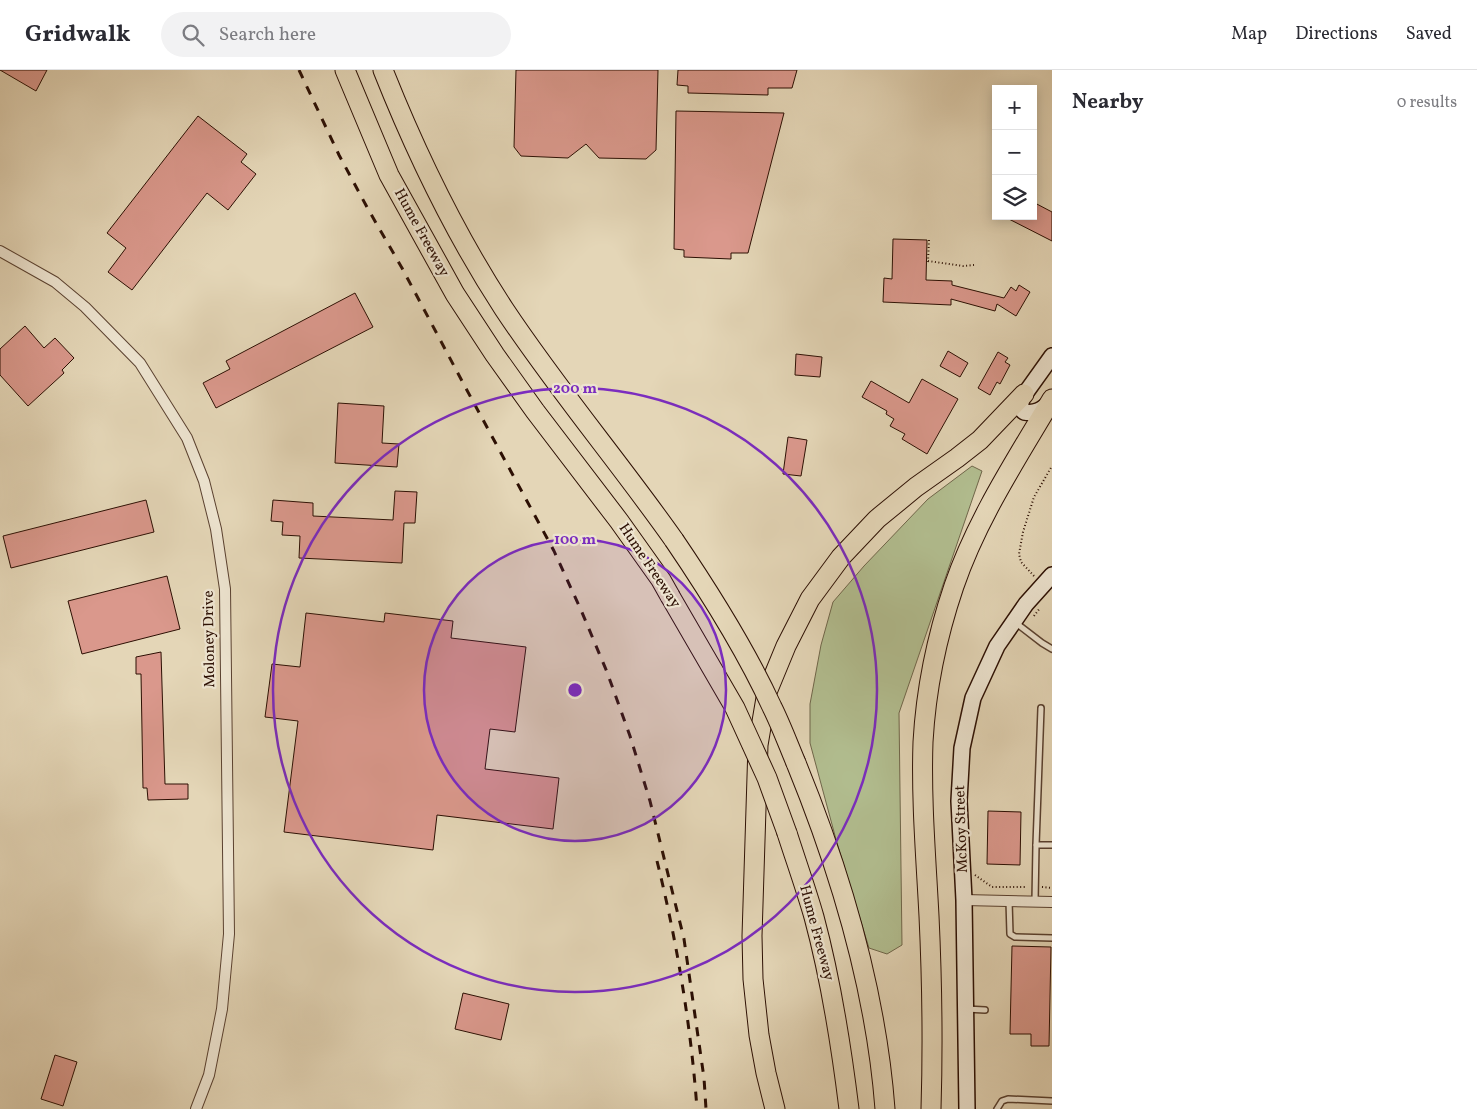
<!DOCTYPE html>
<meta charset="utf-8">
<style>
:root{--surface:#fff;--page:#f2f2f3;--text:#2b2b33;--muted:#7c7c81;--line:#e1e1e2}
body{margin:0;font-family:Vollkorn,serif;background:var(--page);color:var(--text)}
.controls{position:absolute;right:15px;top:15px;display:grid;overflow:hidden;border-radius:0px;box-shadow:0 2px 12px #0003}
.controls button{width:45px;height:45px;display:grid;place-items:center;padding:0;border:0;border-bottom:1px solid var(--line);background:var(--surface);color:var(--text);font:25px sans-serif}
.list{margin:0;padding:0;list-style:none}
h2{display:flex;justify-content:space-between;align-items:center;height:65px;margin:0;padding:0 20px;font-size:21px}
h2 small{font-size:16px;font-weight:400;color:var(--muted)}
.icon{flex:none;width:28px;height:28px;fill:none;stroke:currentColor;stroke-width:2;stroke-linecap:round;stroke-linejoin:round}
.map{position:relative;flex:none;width:1052px;height:1039px;overflow:hidden}
header{display:flex;align-items:center;gap:30px;box-sizing:border-box;height:70px;padding:0 25px;background:var(--surface);border-bottom:1px solid var(--line)}
header strong{font-size:24px}
nav{display:flex;gap:28px;margin-inline-start:auto;font-size:18px}
.search{width:350px;height:45px;background:var(--page);display:flex;align-items:center;gap:12px;box-sizing:border-box;padding:0 18px;border-radius:28px;color:var(--muted);font-size:19px}
main{display:flex}
aside{flex:1;background:var(--surface)}
.map>svg:first-child{display:block}
</style>
<header>
<strong>Gridwalk</strong>
<div class="search"><svg class="icon" aria-label="search" viewBox="0 0 24 24"><circle cx="10" cy="10" r="6"/><path d="M15 15l6 6"/></svg>Search here</div>
<nav><a>Map</a><a>Directions</a><a>Saved</a></nav>
</header>
<main>
<div class="map">
<svg width="1052" height="1039" viewBox="0 0 1052 1039">
<rect width="100%" height="100%" fill="#e4d6b7"/>
<filter id="stains"><feTurbulence type="fractalNoise" baseFrequency=".004" numOctaves="4"/><feColorMatrix values="0 0 0 0 .2 0 0 0 0 .09 0 0 0 0 .02 0 0 0 .5 -.17"/></filter>
<radialGradient id="worn" r=".72"><stop offset=".6" stop-color="#630" stop-opacity="0"/><stop offset="1" stop-color="#630" stop-opacity=".3"/></radialGradient>
<path fill="#b2be90" stroke="#6f664a" d="M972 396 982 401 899 643 902 875 887 884 869 878 837 773 810 673V634L821 575 833 532 864 496 928 429Z"/>
<g fill="#da988c" stroke="#2c0f03">
<path d="M0 0H47L36 21Z"/>
<path d="M516 0H658L656 80 646 89 599 88 586 74 568 88 521 86 514 77Z"/>
<path d="M678 0H797L792 18H768V25L688 23V16L677 15Z"/>
<path d="M676 41 784 43 748 183H731V189L684 187V180L674 179Z"/>
<path d="M198 46 247 84 241 92 256 104 228 140 207 123 132 220 108 202 126 178 107 163Z"/>
<path d="M1033 132 1052 142V171L1003 146H1033Z"/>
<path d="M893 169 927 170 926 210 952 211V215L1004 228 1011 217 1016 221 1019 215 1030 222 1016 246 997 234 995 241 951 229V235L883 232 884 208 892 209Z"/>
<path d="M355 223 373 257 216 338 203 313 230 299 226 291Z"/>
<path d="M25 256 44 278 55 268 74 288 62 300 64 303 28 336 0 305V279Z"/>
<path d="M948 281 968 293 960 307 940 296Z"/>
<path d="M998 282 1008 288 1005 292 1010 295 1000 314 997 312 990 325 978 318Z"/>
<path d="M796 284 822 287 820 307 795 305Z"/>
<path d="M922 309 958 329 927 384 902 369 905 364 890 356 894 349 886 344 887 341 862 327 871 311 909 333Z"/>
<path d="M338 333 384 336 382 373 399 374 397 397 335 393Z"/>
<path d="M788 367 807 370 801 406 783 404Z"/>
<path d="M395 421 417 422 415 453H404L402 493 299 488 300 466 282 465 283 452 271 451 273 430 313 433V446L393 450Z"/>
<path d="M146 430 154 462 11 498 3 466Z"/>
<path d="M167 506 180 559 82 584 68 531Z"/>
<path d="M306 543 384 552 385 543 453 551 451 568 526 577 515 662 490 659 485 699 559 708 553 759 437 745 433 780 284 762 298 651 265 647 272 594 300 597Z"/>
<path d="M161 582 165 714H188V729L148 730 147 718H143L141 604H136V587Z"/>
<path d="M988 741 1021 742 1020 795 987 794Z"/>
<path d="M1012 876 1051 877 1049 976H1031V964H1010Z"/>
<path d="M463 923 509 934 501 970 455 959Z"/>
<path d="M55 985 77 992 63 1036 41 1029Z"/>
</g>
<g fill="none" stroke-linecap="round" stroke-linejoin="round">
<defs>
<g id="lane">
<path d="M1016 553 1042 573 1052 579"/>
<path d="M1036 775 1041 638"/>
<path d="M1009 831 1010 864 1015 867 1052 868"/>
<path d="M1035 831 1036 775H1052"/>
<path d="M966 939 985 940"/>
<path d="M997 1039 1002 1031 1008 1029 1052 1031"/>
</g>
<g id="street">
<path d="M0 181 55 212 85 237 140 293 187 368 204 411 216 459 225 519 229 864 222 939 209 1005 196 1039"/>
<path d="M964 830 1052 832"/>
</g>
<g id="secondary">
<path d="M1050 332C1042 340 1035 344 1024 342L1020 338 1022 328 1052 286"/>
<path d="M967 1039 964 830 959 731 962 678 973 628 997 576 1026 534 1052 505"/>
</g>
<g id="highway">
<path d="M345 0 389 105 455 224 495 285 535 341 619 451 661 510 670 526"/>
<path d="M383 0C416 83 455 164 504 239 557 319 619 392 674 470"/>
<path d="M796 693C841 803 876 920 885 1039"/>
<path d="M787 763C796 791 806 819 814 847 831 910 841 974 849 1039"/>
<path d="M775 1039 766 1003 759 965 753 909 752 866 758 675 767 622 786 576 810 529 841 487 877 449 916 417 957 388 980 370 1024 324"/>
<path d="M931 1039C933 975 932 910 929 846 926 788 921 730 923 672 926 619 937 566 954 516 977 449 1016 390 1052 329"/>
</g>
</defs>
<use href="#lane" stroke="#5a4130" stroke-width="8"/>
<use href="#street" stroke="#5a4130" stroke-width="12"/>
<use href="#secondary" stroke="#2c0f03" stroke-width="18"/>
<use href="#highway" stroke="#2c0f03" stroke-width="21"/>
<g stroke="#2c0f03" stroke-width="2" stroke-dasharray="1 2.5" stroke-linecap="butt">
<path d="M929 170 928 191 963 196 974 195"/>
<path d="M1034 506 1021 492 1019 484 1023 462 1034 427 1052 396"/>
<path d="M1034 546 1040 538"/>
<path d="M975 805 992 817H1027"/>
<path d="M1042 817 1052 818"/>
</g>
<use href="#lane" stroke="#ede4d0" stroke-width="5"/>
<use href="#street" stroke="#ede4d0" stroke-width="10"/>
<use href="#secondary" stroke="#ede4d0" stroke-width="15"/>
<use href="#highway" stroke="#e4d6b7" stroke-width="19"/>
<g stroke="#2c0f03" stroke-width="3" stroke-dasharray="9 9" stroke-linecap="butt">
<path d="M299 0 339 85 368 139 402 198 462 311 554 481 581 540 607 602 630 666 650 731 684 869 704 1008 706 1039"/>
<path d="M657 791C677 872 691 956 697 1039"/>
</g>
<defs>
<g id="highway-bridge">
<path d="M674 470C710 523 745 578 772 637 781 655 788 674 796 693"/>
<path d="M670 526 735 638 767 708 787 763"/>
</g>
</defs>
<use href="#highway-bridge" stroke="#2c0f03" stroke-width="21" stroke-linecap="butt"/>
<use href="#highway-bridge" stroke="#e4d6b7" stroke-width="19"/>
</g>
<circle cx="575" cy="620" r="151" fill="#7b2cbf" fill-opacity=".12"/>
<g fill="none" stroke="#7b2cbf" stroke-width="2.5">
<circle cx="575" cy="620" r="151"/>
<circle cx="575" cy="620" r="302"/>
</g>
<g text-anchor="middle" dominant-baseline="central" stroke-width="4.5" stroke-linejoin="round" paint-order="stroke">
<g font-size="15" fill="#2c0f03" stroke="#ede4d0">
<text transform="translate(421 163) rotate(61)">Hume Freeway</text>
<text transform="translate(649 496) rotate(56)">Hume Freeway</text>
<text transform="translate(210 569) rotate(-91)">Moloney Drive</text>
<text transform="translate(962 759) rotate(-92)">McKoy Street</text>
<text transform="translate(816 863) rotate(75)">Hume Freeway</text>
</g>
</g>
<circle cx="575" cy="620" r="8" fill="#7b2cbf" stroke="#ede4d0" stroke-width="2.5"/>
<g font-size="15" text-anchor="middle" font-weight="bold" fill="#7b2cbf" stroke="#ede4d0" stroke-width="4.5" stroke-linejoin="round" paint-order="stroke">
<text x="575" y="323">200 m</text>
<text x="575" y="474">100 m</text>
</g>
<rect width="100%" height="100%" filter="url(#stains)"/>
<rect width="100%" height="100%" fill="url(#worn)"/>
</svg>
<div class="controls">
<button>+</button>
<button>−</button>
<button><svg class="icon" aria-label="layers" viewBox="0 0 24 24"><path d="M12 4l9 5-9 5-9-5zM3 14l9 5 9-5"/></svg></button>
</div>
</div>
<aside>
<h2>Nearby<small>0 results</small></h2>
<ul class="list">
</ul>
</aside>
</main>
